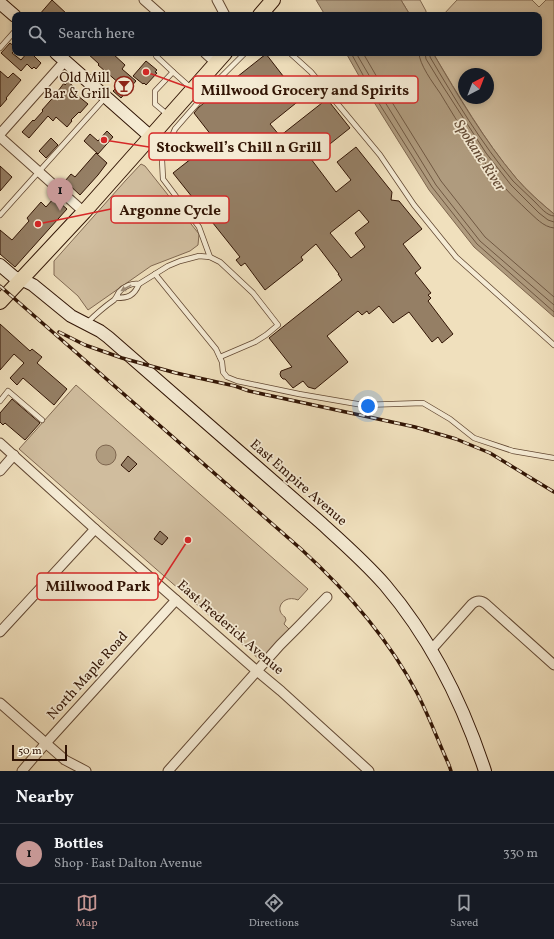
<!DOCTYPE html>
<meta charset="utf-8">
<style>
:root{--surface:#171b24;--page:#20242c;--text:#f1f3f6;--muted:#9ea1a6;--line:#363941;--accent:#c59692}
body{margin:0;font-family:Vollkorn,serif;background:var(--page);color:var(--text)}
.compass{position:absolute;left:458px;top:68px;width:36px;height:36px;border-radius:50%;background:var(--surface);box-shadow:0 2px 6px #0003;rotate:42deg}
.scale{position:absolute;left:12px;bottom:10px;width:55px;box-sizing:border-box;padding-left:4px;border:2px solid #321505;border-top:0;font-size:11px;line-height:14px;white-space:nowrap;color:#321505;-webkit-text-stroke:3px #f5ebd4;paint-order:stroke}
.you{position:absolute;left:368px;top:406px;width:14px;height:14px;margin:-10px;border:3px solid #fff;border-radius:50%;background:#1a73e8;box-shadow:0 0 0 6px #1a73e833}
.badge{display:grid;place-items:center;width:26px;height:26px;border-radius:50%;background:var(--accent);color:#111;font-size:13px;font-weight:700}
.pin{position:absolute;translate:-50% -33px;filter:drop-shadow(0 1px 2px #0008)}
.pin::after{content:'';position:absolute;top:21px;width:14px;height:12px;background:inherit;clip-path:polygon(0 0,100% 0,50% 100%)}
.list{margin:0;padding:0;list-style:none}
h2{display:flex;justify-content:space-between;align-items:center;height:52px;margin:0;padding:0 16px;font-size:17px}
h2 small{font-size:13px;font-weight:400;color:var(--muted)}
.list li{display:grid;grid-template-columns:26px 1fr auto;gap:12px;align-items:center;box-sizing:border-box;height:60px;padding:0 16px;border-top:1px solid var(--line)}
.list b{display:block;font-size:15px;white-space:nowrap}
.list p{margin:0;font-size:13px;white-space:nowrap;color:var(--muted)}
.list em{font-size:13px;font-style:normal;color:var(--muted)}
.icon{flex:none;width:22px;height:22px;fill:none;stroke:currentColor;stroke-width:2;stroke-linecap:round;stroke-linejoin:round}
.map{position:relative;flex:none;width:554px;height:771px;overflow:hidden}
.search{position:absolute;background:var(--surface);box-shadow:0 2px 6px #0003;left:12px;right:12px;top:12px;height:44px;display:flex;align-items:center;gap:10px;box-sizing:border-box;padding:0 14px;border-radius:8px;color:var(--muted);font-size:15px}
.sheet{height:112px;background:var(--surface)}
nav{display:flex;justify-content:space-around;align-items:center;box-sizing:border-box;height:56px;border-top:1px solid var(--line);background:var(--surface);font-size:11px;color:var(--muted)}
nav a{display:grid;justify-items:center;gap:2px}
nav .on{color:var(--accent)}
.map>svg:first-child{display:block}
</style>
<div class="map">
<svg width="554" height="771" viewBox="0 0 554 771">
<rect width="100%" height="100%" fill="#f0e0bd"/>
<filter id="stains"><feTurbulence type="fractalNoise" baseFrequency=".005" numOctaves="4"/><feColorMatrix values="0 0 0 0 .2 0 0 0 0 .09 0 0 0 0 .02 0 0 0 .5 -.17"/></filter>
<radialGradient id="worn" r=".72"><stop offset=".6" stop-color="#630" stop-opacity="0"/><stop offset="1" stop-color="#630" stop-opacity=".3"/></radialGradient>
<g fill="#d0bd9e" stroke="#816952" fill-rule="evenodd">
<path d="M401 0H420L426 11V15H410Z"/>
<path d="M457 0H532L539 7 546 0H554V214C541 203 527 191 516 178 484 140 459 96 433 53H539V15H443ZM464 74H488V98H464Z"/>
<path d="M141 164 145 166 199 234 198 245 190 251 151 266 88 310 78 296 54 275V261L126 180Z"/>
<path d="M76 385 308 589 298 600C284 594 273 609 285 617L286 620 284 624 290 630 260 660 19 449Z"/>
</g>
<g fill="#af9b7e" stroke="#7d654e">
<path d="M316 0H401L410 15H325Z"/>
<path d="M346 53H433C458 96 484 140 516 178 527 191 541 203 554 214V317L474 247 429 190 372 99Z"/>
<circle cx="106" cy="455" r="10"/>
</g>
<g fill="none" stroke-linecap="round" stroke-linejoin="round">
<g stroke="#705842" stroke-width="1">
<path d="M351 53 375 97 432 187 477 244 554 312"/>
<path d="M356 53 380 94 436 185 480 241 554 305"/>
<path d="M363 53 385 91 441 181 485 237 554 297"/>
<path d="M419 53C419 64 433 83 440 93 460 126 480 159 505 188 512 196 520 203 527 210 535 217 543 227 554 228"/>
<path d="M425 53 426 59 442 85 486 153 511 185 539 213 548 220 554 222"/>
<path d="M430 53V57C455 99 481 143 513 181 520 188 528 195 535 202 540 207 547 216 554 216"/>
</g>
</g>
<g fill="#957f65" stroke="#321505" fill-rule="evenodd">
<path d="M52 0 68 15H39Z"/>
<path d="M10 43 15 47V50L12 53 21 60 27 53H31L41 63 36 69 34 67 32 69 27 64 21 71 1 53Z"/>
<path d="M87 53H112L125 65 122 69 136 81 121 98 113 91 120 84 98 65 99 64Z"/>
<path d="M266 54 301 99 270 124 280 136 327 99 350 128 311 159 336 192 351 180 337 162 356 147 392 192 391 200 399 201 422 229 403 244 421 268 415 273 431 293 428 295 431 298 428 301 453 334 442 343 438 337 432 342 409 312 393 323 379 306 369 314 367 311 362 315 358 311 327 336 348 362 315 389 308 387 303 381 293 388 285 379H283L281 377 280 374 281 371 292 367 269 338 342 280 338 274H339L316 244 301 257 303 260 265 290 245 263 241 266 236 260 240 257 173 173 215 140 194 113 199 107ZM359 210 369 222 355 233 365 247 351 258 330 233Z"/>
<path d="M146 61 157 70 155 72 157 73 146 85 144 83 143 84 133 76Z"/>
<path d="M0 71 8 78 13 73 21 80 6 98 7 99 0 107Z"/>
<path d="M68 82 73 86 71 89 74 91 73 92 88 104 80 113 79 112 71 120 72 121 67 127 56 117 53 121 48 116 29 138 22 132 33 120 34 121 43 111 42 110 58 92V91L64 83 65 85Z"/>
<path d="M107 131 113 137 98 154 84 141 90 134 98 141Z"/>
<path d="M51 138 58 145 46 158 39 151Z"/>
<path d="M96 153 107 163 98 175 80 195 65 181 71 174 75 177Z"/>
<path d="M0 166 12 177 0 191Z"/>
<path d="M54 198 67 209 15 267 0 254V230L12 240 29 221 27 218 41 202 46 207Z"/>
<path d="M0 324 30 351 32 349 42 357 37 363 67 389 54 405 23 378 17 385 10 378 24 363 14 354 0 370Z"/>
<path d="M12 399 40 423 25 440 5 423 3 425 0 422V413Z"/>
<path d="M128 456 137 464 129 472 121 465Z"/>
<path d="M160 531 168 538 162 545 154 539Z"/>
</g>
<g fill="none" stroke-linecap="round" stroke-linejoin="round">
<defs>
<g id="lane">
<path d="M0 48 15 31"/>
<path d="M158 53 156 56 173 72 155 91V104L168 115"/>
<path d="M290 53 311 72 380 155 414 205 456 257 554 345"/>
<path d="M173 72 191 88"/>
<path d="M0 215 105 98"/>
<path d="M210 257 199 227 163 179 162 160 175 129 216 82 245 53"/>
<path d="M155 274 216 349 222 362 223 372 227 377 237 381 299 394 363 405 423 403 450 419 474 438 513 451 554 458"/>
<path d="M139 284 168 266 180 261 199 256 210 257 220 262 253 293 278 325 266 335 255 342 220 357"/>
<path d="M87 323C96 314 104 307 114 300 117 297 117 295 119 292 124 286 132 283 139 284 134 296 128 298 116 298"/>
<path d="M0 401 8 391 42 420"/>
</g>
<g id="street">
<path d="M144 0 161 15"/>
<path d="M217 0 225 15"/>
<path d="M205 53 216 63"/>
<path d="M0 134 65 61"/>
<path d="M0 137 84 212"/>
<path d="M0 443 95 529 257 671 281 691 369 771"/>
<path d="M0 471 14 455"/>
<path d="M0 632 95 529"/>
<path d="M431 650 472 604C477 600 481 600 486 604L554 665"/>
<path d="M0 703 65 760 86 771"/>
<path d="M22 771 46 743 176 600"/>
<path d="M168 771 280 645 299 626 327 597"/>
</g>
<g id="secondary">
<path d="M0 3 15 16"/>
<path d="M56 53 151 137"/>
<path d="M0 265 14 277 27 282 33 285 71 316 100 331 108 337 320 522C342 542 365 562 385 585 431 639 463 704 485 771"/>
</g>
<g id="primary">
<path d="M260 15 273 0"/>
<path d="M0 302 84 212 225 53"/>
</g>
</defs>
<use href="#lane" stroke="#624833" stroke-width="6"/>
<use href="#street" stroke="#624833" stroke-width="11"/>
<use href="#secondary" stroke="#321505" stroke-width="14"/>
<use href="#primary" stroke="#321505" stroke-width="16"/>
<use href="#lane" stroke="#f5ebd4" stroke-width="4.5"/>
<use href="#street" stroke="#f5ebd4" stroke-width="9"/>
<use href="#secondary" stroke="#f5ebd4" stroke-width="12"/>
<use href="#primary" stroke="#f0e0bd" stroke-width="14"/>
<defs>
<g id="rail">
<path d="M0 286 301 549C347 591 388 638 417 693 429 716 438 741 449 765L451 771"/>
<path d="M59 332 85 345 122 358 176 373 235 386 249 391 415 427 456 439 490 453 554 492"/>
</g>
</defs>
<use href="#rail" stroke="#321505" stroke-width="3.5"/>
<use href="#rail" stroke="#f5ebd4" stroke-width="2" stroke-dasharray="6" stroke-linecap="butt"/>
</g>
<defs><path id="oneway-solid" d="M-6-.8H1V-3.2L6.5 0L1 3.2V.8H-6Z"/></defs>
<use fill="#9d8b77" href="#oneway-solid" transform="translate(126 288) rotate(151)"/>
<defs>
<symbol id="bar-ring" viewBox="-11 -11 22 22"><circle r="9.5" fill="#f5ebd4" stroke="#8f2418" stroke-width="1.5"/><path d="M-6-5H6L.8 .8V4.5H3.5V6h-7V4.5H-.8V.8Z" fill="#8f2418"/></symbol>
</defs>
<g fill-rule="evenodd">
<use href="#bar-ring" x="113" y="75" width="22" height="22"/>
</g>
<g text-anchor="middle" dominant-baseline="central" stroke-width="3.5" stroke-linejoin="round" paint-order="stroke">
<g font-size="14" fill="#321505" stroke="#f5ebd4" text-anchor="end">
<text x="110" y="78">Old Mill<tspan x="110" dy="16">Bar &amp; Grill</tspan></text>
</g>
<g font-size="14" fill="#321505" stroke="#f5ebd4">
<text transform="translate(298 483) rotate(41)">East Empire Avenue</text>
<text transform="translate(230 628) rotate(41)">East Frederick Avenue</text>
<text transform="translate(88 676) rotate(-48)">North Maple Road</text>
</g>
<g font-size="15" font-style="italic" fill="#644b35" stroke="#f5ebd4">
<text transform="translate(479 156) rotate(57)">Spokane River</text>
</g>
</g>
<path fill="none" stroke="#d62828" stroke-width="1.5" d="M146 72L193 89M104 140L149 147M38 224L111 209M188 540L158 586"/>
<g fill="#d62828" stroke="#f5ebd4" stroke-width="1.5">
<circle cx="146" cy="72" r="4"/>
<circle cx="104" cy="140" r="4"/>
<circle cx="38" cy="224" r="4"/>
<circle cx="188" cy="540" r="4"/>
</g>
<g fill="#f5ebd4" stroke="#d62828" stroke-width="1.5">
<rect x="193" y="76" width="225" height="27" rx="4"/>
<rect x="149" y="133" width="181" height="27" rx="4"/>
<rect x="111" y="196" width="118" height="27" rx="4"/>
<rect x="37" y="573" width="121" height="27" rx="4"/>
</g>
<g font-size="15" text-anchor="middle" font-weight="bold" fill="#321505">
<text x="305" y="95">Millwood Grocery and Spirits</text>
<text x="239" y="152">Stockwell’s Chill n Grill</text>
<text x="170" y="215">Argonne Cycle</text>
<text x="98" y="591">Millwood Park</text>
</g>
<rect width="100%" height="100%" filter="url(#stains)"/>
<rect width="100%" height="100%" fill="url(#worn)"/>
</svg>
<svg class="compass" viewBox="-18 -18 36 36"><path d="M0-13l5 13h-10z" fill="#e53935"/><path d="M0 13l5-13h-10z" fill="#9ea1a6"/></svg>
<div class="scale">50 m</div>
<div class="you"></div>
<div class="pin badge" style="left:60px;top:211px">1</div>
<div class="search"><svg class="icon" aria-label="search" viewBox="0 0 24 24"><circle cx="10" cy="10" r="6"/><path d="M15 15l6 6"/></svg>Search here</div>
</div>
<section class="sheet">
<h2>Nearby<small></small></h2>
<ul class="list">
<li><span class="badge">1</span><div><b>Bottles</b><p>Shop · East Dalton Avenue</p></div><em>330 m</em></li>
</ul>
</section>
<nav>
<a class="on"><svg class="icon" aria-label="map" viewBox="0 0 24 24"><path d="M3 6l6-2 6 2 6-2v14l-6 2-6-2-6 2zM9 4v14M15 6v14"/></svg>Map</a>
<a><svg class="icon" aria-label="directions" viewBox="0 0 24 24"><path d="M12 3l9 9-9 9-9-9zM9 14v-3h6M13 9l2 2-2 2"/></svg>Directions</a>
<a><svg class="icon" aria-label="saved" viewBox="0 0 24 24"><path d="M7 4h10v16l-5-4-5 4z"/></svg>Saved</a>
</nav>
